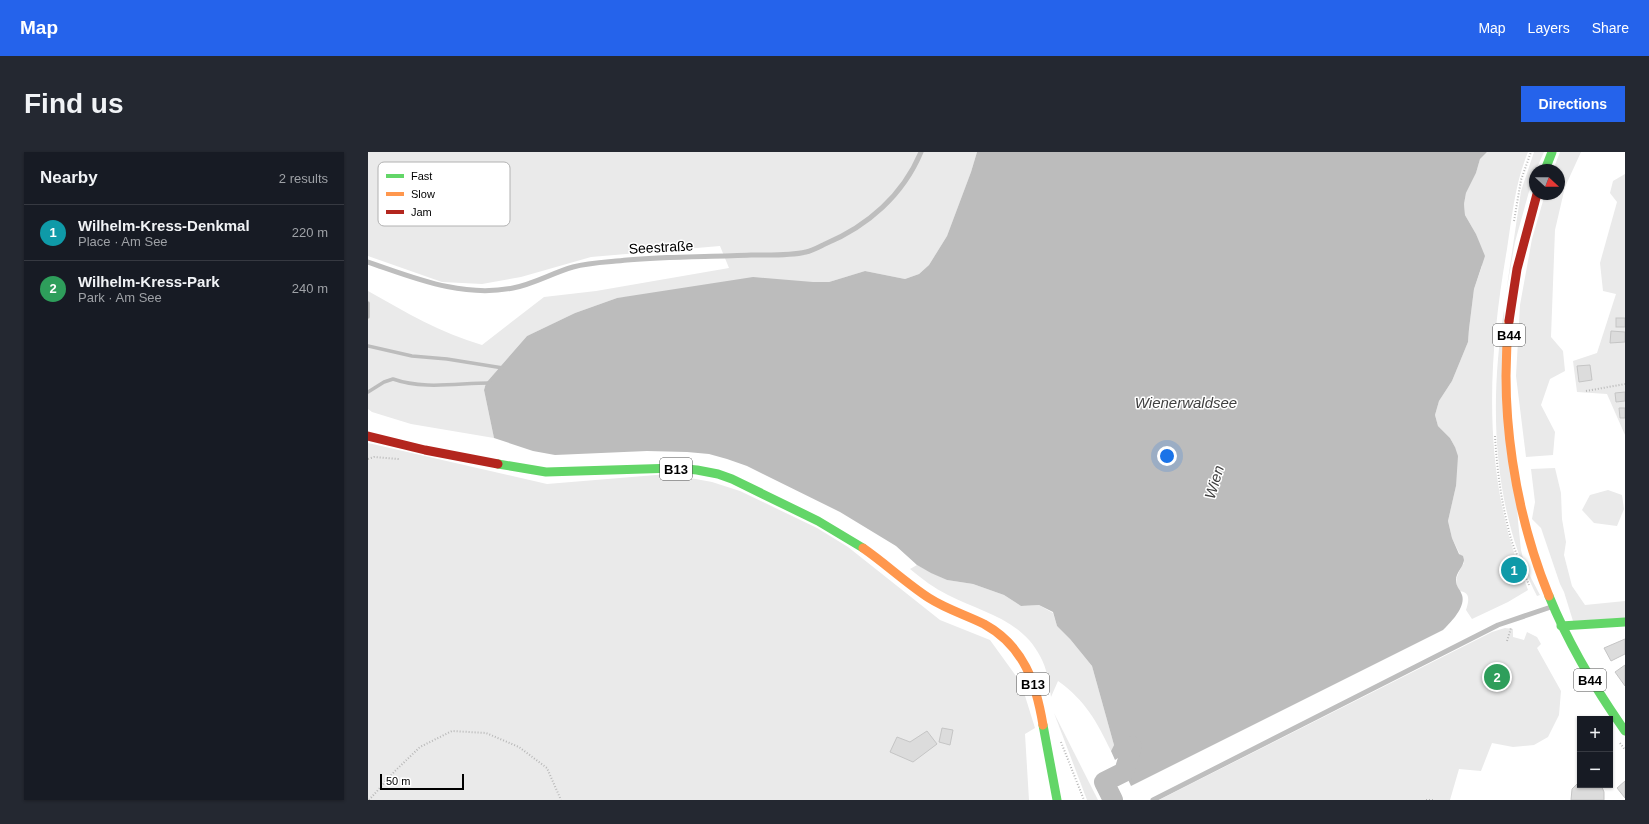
<!DOCTYPE html>
<meta charset="utf-8">
<style>
:root{--surface:#171b24;--page:#242831;--text:#f1f3f6;--muted:#9ea1a6;--line:#363941;--accent:#2563eb}
body{margin:0;font-family:Helvetica,sans-serif;background:var(--page);color:var(--text)}
.controls{position:absolute;right:12px;bottom:12px;display:grid;overflow:hidden;border-radius:0px;box-shadow:0 1px 3px #0004}
.controls button{width:36px;height:36px;display:grid;place-items:center;padding:0;border:0;border-bottom:1px solid var(--line);background:var(--surface);color:var(--text);font:20px sans-serif}
.compass{position:absolute;left:1161px;top:12px;width:36px;height:36px;border-radius:50%;background:var(--surface);box-shadow:0 1px 3px #0004;rotate:111deg}
.scale{position:absolute;left:12px;bottom:10px;width:84px;box-sizing:border-box;padding-left:4px;border:2px solid #000;border-top:0;font-size:11px;line-height:14px;white-space:nowrap;color:#000;-webkit-text-stroke:3px #fff;paint-order:stroke}
.you{position:absolute;left:799px;top:304px;width:14px;height:14px;margin:-10px;border:3px solid #fff;border-radius:50%;background:#1a73e8;box-shadow:0 0 0 6px #1a73e833}
.badge{display:grid;place-items:center;width:26px;height:26px;border-radius:50%;background:var(--accent);color:#fff;font-size:13px;font-weight:700}
.pin{position:absolute;translate:-50% -50%;border:2px solid #fff;box-shadow:0 1px 4px #0006}
.list{margin:0;padding:0;list-style:none}
h2{display:flex;justify-content:space-between;align-items:center;height:52px;margin:0;padding:0 16px;font-size:17px}
h2 small{font-size:13px;font-weight:400;color:var(--muted)}
.list li{display:grid;grid-template-columns:26px 1fr auto;gap:12px;align-items:center;box-sizing:border-box;height:56px;padding:0 16px;border-top:1px solid var(--line)}
.list b{display:block;font-size:15px;white-space:nowrap}
.list p{margin:0;font-size:13px;white-space:nowrap;color:var(--muted)}
.list em{font-size:13px;font-style:normal;color:var(--muted)}
.map{position:relative;flex:none;width:1257px;height:648px;overflow:hidden;border-radius:0px}
header{display:flex;align-items:center;gap:24px;box-sizing:border-box;height:56px;padding:0 20px;background:var(--accent);color:#fff}
header strong{font-size:19px}
nav{display:flex;gap:22px;margin-inline-start:auto;font-size:14px}
.intro{display:flex;align-items:center;justify-content:space-between;box-sizing:border-box;height:96px;padding:0 24px}
h1{margin:0;font-size:28px}
.button{padding:10px 18px;border-radius:0px;background:var(--accent);color:#fff;font-size:14px;font-weight:700}
main{display:flex;gap:24px;padding:0 24px}
aside{flex:1;background:var(--surface);border-radius:0px;box-shadow:0 1px 3px #0004}
.map>svg:first-child{display:block}
</style>
<header>
<strong>Map</strong>
<nav><a>Map</a><a>Layers</a><a>Share</a></nav>
</header>
<div class="intro"><h1>Find us</h1><a class="button">Directions</a></div>
<main>
<aside>
<h2>Nearby<small>2 results</small></h2>
<ul class="list">
<li><span class="badge" style="background:#0f9aa8">1</span><div><b>Wilhelm-Kress-Denkmal</b><p>Place · Am See</p></div><em>220 m</em></li>
<li><span class="badge" style="background:#2e9e5b">2</span><div><b>Wilhelm-Kress-Park</b><p>Park · Am See</p></div><em>240 m</em></li>
</ul>
</aside>
<div class="map">
<svg width="1257" height="648" viewBox="0 0 1257 648">
<rect width="100%" height="100%" fill="#fff"/>
<g fill="#eaeaea">
<path d="M0 0H609L603 20 579 84 561 113 551 122 537 127 497 119 461 130 249 146 207 161 159 184 118 231 116 238 126 286 43 272 4 260 0 257V139C37 160 73 181 114 193L176 145 228 139 361 116 352 94 223 105 153 125 114 132 74 130 0 104Z"/>
<path d="M1119 0H1160C1147 31 1144 65 1139 97 1123 189 1116 281 1138 372 1143 395 1152 416 1160 438L1140 450 1104 467 1098 458C1101 449 1103 439 1090 439 1086 427 1090 421 1096 411L1084 386 1080 369 1088 334 1087 295 1082 286 1070 274 1067 263 1071 249 1084 229 1100 190 1101 177 1106 137 1114 114V100L1108 82 1097 63 1096 52 1098 41 1108 21 1112 7Z"/>
<path d="M1166 0H1176L1168 18H1167L1147 90 1138 141 1153 39Z"/>
<path d="M1192 0H1213L1197 35 1187 78 1183 185 1195 199 1197 219 1182 227 1173 253 1187 280 1185 303 1158 305 1148 224 1152 153 1164 87 1177 42H1191V18H1185Z"/>
<path d="M1257 22V283L1239 242 1209 240 1205 209 1229 201 1248 142 1235 139 1232 111 1249 50 1242 41 1245 29Z"/>
<path d="M1136 158 1150 369 1153 398 1155 406 1162 424 1172 443 1169 444C1124 358 1121 252 1136 158Z"/>
<path d="M0 291 179 332 300 322 344 330 372 339 449 376 480 395 572 468 622 488 653 531 667 576 657 582 661 648H0Z"/>
<path d="M1187 316 1193 341 1194 367 1198 390 1196 403 1204 434 1217 453 1257 449V466L1205 469 1196 440 1192 432 1173 376 1164 367 1167 350 1163 317Z"/>
<path d="M1240 338 1254 343 1256 357 1249 374 1226 371 1214 358 1222 343Z"/>
<path d="M549 413 579 428 605 432 636 443 653 454 671 453 685 461 689 474 702 487 724 514 746 593 743 599C729 570 717 548 690 529L683 545C681 531 679 516 672 504 653 467 613 460 580 443 566 436 554 427 542 417Z"/>
<path d="M1137 476 1145 477V485L1156 488 1159 480 1169 485 1173 492 1169 496 1193 539 1191 563 1180 585 1166 593 1145 595 1124 591 1113 619 1091 617 1082 648H791L1124 480Z"/>
<path d="M686 561 730 648H719Z"/>
</g>
<path fill="#bcbcbc" d="M609 0H1119L1112 7 1108 21 1098 41 1096 52 1097 63 1108 82 1117 104 1106 137 1101 177 1100 190 1084 229 1071 249 1067 263 1070 274 1082 286 1087 295 1090 304 1088 334 1080 369 1084 386 1091 402 1095 404 1096 408C1095 416 1088 420 1088 428 1088 435 1092 437 1094 443 1098 455 1083 470 1075 478L763 634 750 606 747 608 743 599 746 593 724 514 702 487 689 474 685 460 671 453 653 454 636 443 605 432 579 428 563 421 549 413 528 394 472 360 379 314 359 307 341 302 319 300 279 299 187 303 165 299 126 286 116 238 118 231 159 184 207 161 249 146 385 125 445 130H461L497 119 537 127 551 122 561 113 579 84 603 20Z"/>
<g fill="none" stroke-linecap="round" stroke-linejoin="round">
<g stroke="#bcbcbc" stroke-width="3.5">
<path d="M0 151V165"/>
<path d="M0 194 44 204 79 207 135 216"/>
<path d="M0 240 16 230 25 227C56 238 90 231 122 231"/>
</g>
<path stroke="#bcbcbc" stroke-width="20" d="M745 648 736 630 756 620 764 594"/>
</g>
<g fill="#dcdcdc" stroke="#c5c5c5">
<rect x="1248" y="166" width="9" height="9"/>
<path d="M1243 179 1257 180V190L1242 191Z"/>
<path d="M1222 213 1224 228 1211 230 1209 214Z"/>
<path d="M1257 240V249L1248 250 1247 241Z"/>
<path d="M1251 256H1257V266H1252Z"/>
<path d="M1257 487V502L1243 509 1236 496Z"/>
<path d="M1257 513V534L1247 520Z"/>
<path d="M574 576 585 578 582 593 571 590Z"/>
<path d="M559 579 569 592 545 610 522 600 529 585 542 590Z"/>
<path d="M1212 629V633H1233L1236 640V648H1203L1204 637Z"/>
<path d="M1257 629V646L1249 636Z"/>
</g>
<g fill="none" stroke-linecap="round" stroke-linejoin="round">
<g stroke="#b8b8b8" stroke-width="2" stroke-dasharray="1 2" stroke-linecap="butt">
<path d="M1146 69 1153 28 1163 0"/>
<path d="M1218 239 1257 232"/>
<path d="M1127 284C1129 319 1134 356 1144 390 1149 404 1156 419 1161 433"/>
<path d="M0 307 6 305 31 307"/>
<path d="M1139 489 1143 476"/>
<path d="M693 590 716 648"/>
<path d="M1252 591 1257 598"/>
<path d="M1 648 27 619 52 595 84 579 118 581 151 595 179 616 193 648"/>
<path d="M1058 648H1065"/>
</g>
<g stroke="#bebebe" stroke-width="5">
<path d="M0 110C47 126 94 146 145 136 166 132 184 121 205 115 222 110 241 110 259 108 300 104 342 105 383 103 401 103 421 104 438 100 444 99 451 95 457 92 500 74 535 43 553 0"/>
<path d="M785 648 1130 473 1183 455"/>
</g>
<g stroke="#63d668" stroke-width="9">
<path d="M1177 18 1184 0"/>
<path d="M130 312 178 320 308 316 329 318 350 322 364 327 450 369 495 396"/>
<path d="M1181 444C1201 493 1226 535 1257 579"/>
<path d="M1193 474 1257 470"/>
<path d="M675 573 689 648"/>
</g>
<g stroke="#ff974d" stroke-width="9">
<path d="M1141 169C1131 259 1147 361 1181 444"/>
<path d="M495 396C518 412 538 431 561 446 578 457 598 463 616 472 656 494 668 531 675 573"/>
</g>
<g stroke="#b3261e" stroke-width="9">
<path d="M1141 169 1149 117 1169 42"/>
<path d="M0 284 57 298 130 312"/>
</g>
</g>
<g text-anchor="middle" dominant-baseline="central" stroke-width="3" stroke-linejoin="round" paint-order="stroke">
<g fill="#fff" stroke="#4c4c4c" stroke-width="1">
<rect x="1125" y="172" width="32" height="22" rx="3"/>
<rect x="292" y="306" width="32" height="22" rx="3"/>
<rect x="1206" y="517" width="32" height="22" rx="3"/>
<rect x="649" y="521" width="32" height="22" rx="3"/>
</g>
<g font-size="13" font-weight="bold" fill="#000">
<text x="1141" y="183">B44</text>
<text x="308" y="317">B13</text>
<text x="1222" y="528">B44</text>
<text x="665" y="532">B13</text>
</g>
<g font-size="14" fill="#000" stroke="#fff">
<text transform="translate(293 95) rotate(-3)">Seestraße</text>
</g>
<g font-size="15" font-style="italic" fill="#404040" stroke="#fff">
<text x="818" y="250">Wienerwaldsee</text>
<text transform="translate(846 330) rotate(-73)">Wien</text>
</g>
</g>
<rect x="10" y="10" width="132" height="64" rx="6" fill="#fff" stroke="#b2b2b2" stroke-width="1"/>
<rect x="18" y="22" width="18" height="4" fill="#63d668"/>
<rect x="18" y="40" width="18" height="4" fill="#ff974d"/>
<rect x="18" y="58" width="18" height="4" fill="#b3261e"/>
<g font-size="11" fill="#000">
<text x="43" y="28">Fast</text>
<text x="43" y="46">Slow</text>
<text x="43" y="64">Jam</text>
</g>
</svg>
<div class="controls">
<button>+</button>
<button>−</button>
</div>
<svg class="compass" viewBox="-18 -18 36 36"><path d="M0-13l5 13h-10z" fill="#e53935"/><path d="M0 13l5-13h-10z" fill="#9ea1a6"/></svg>
<div class="scale">50 m</div>
<div class="you"></div>
<div class="pin badge" style="left:1146px;top:418px;background:#0f9aa8">1</div>
<div class="pin badge" style="left:1129px;top:525px;background:#2e9e5b">2</div>
</div>
</main>
